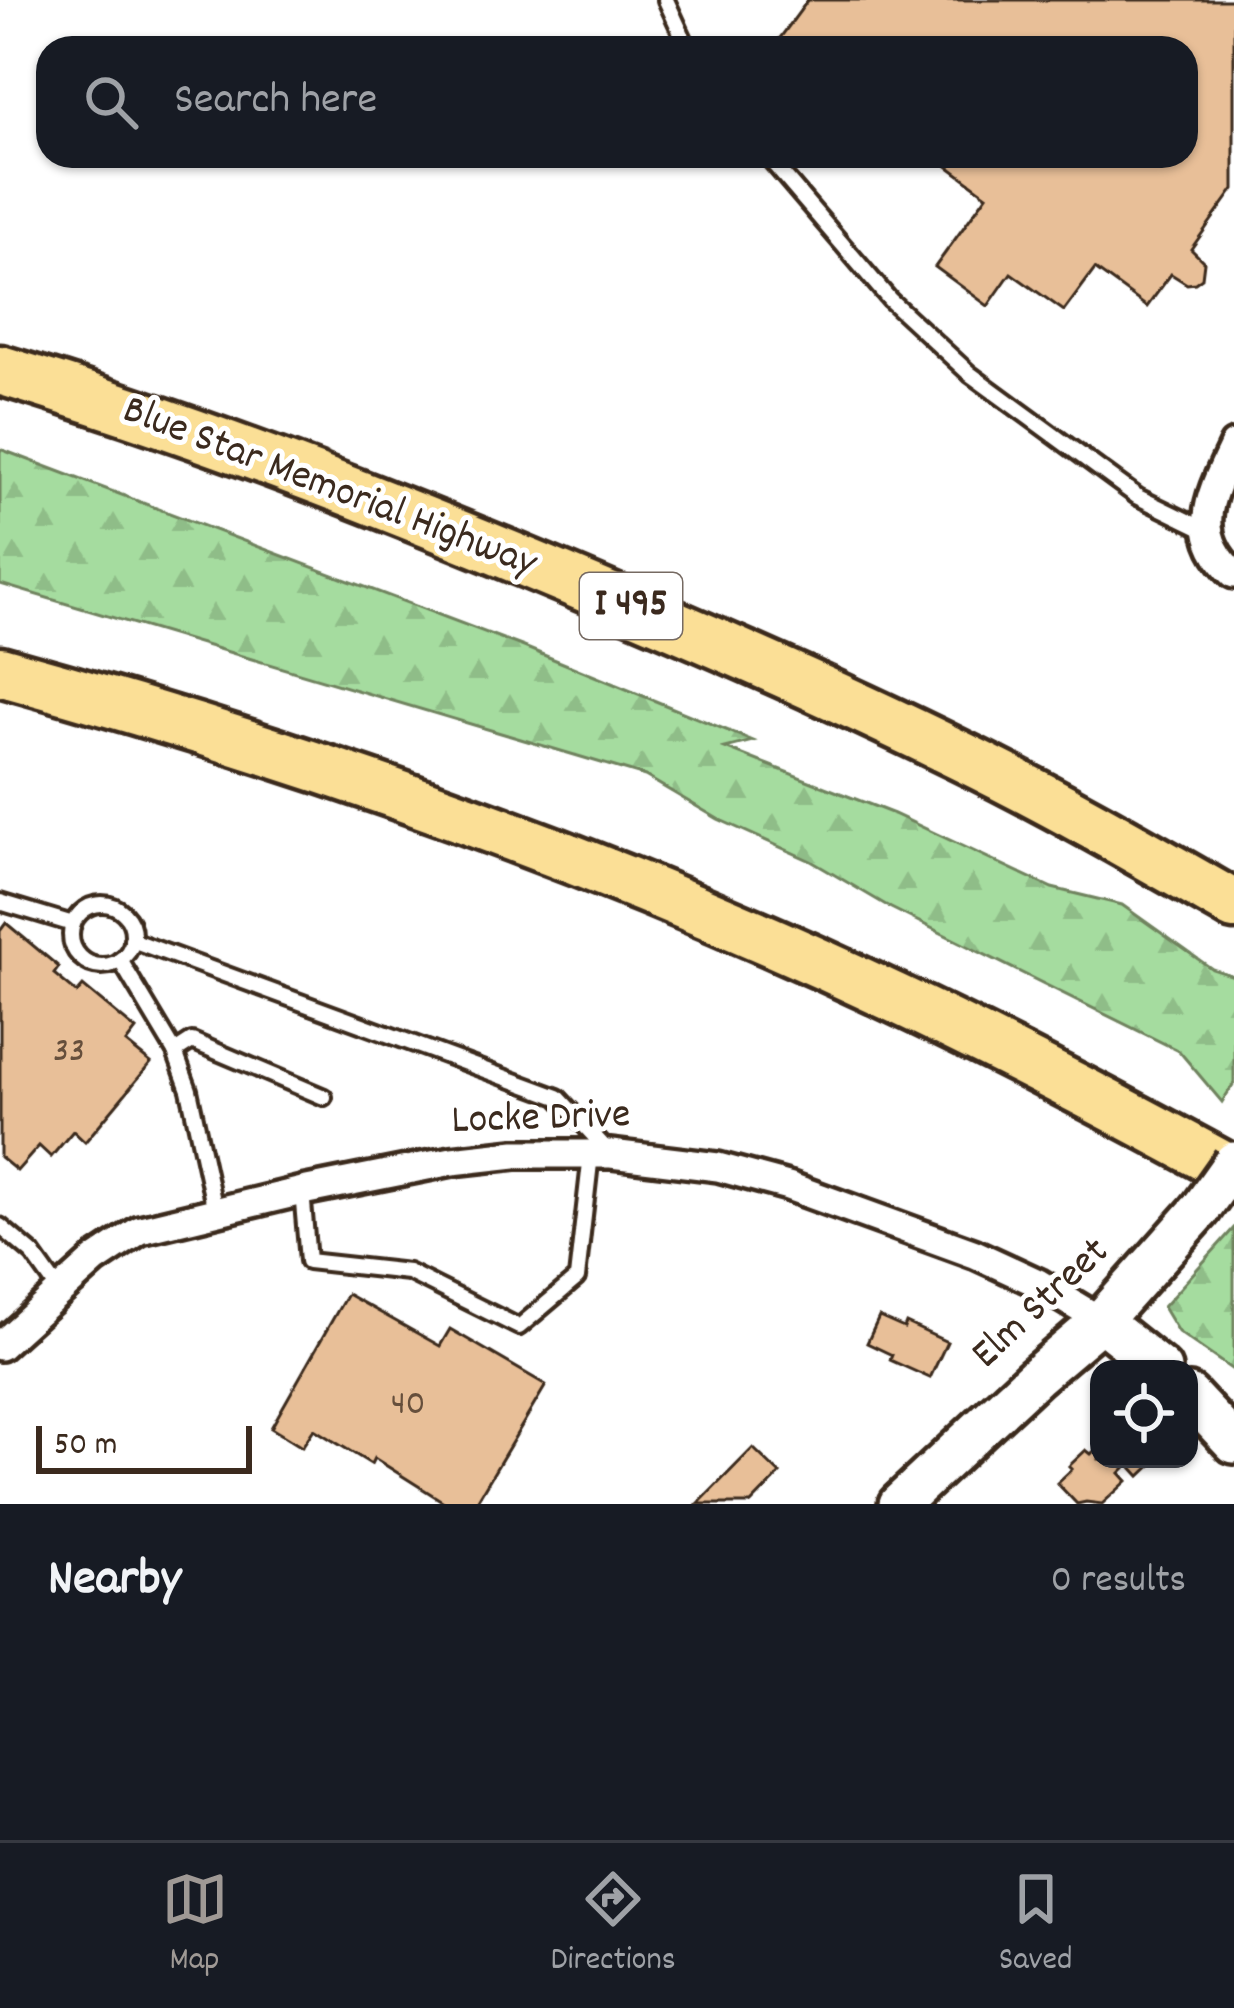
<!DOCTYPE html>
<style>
:root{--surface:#171b24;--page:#20242c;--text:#f1f3f6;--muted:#9ea1a6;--line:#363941;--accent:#9f9995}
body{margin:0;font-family:Dekko,sans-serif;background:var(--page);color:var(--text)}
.controls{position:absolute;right:36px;bottom:36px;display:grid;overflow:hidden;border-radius:24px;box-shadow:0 3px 9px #0004}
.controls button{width:108px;height:108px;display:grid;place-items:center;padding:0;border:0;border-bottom:3px solid var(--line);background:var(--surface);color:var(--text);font:60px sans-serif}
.scale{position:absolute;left:36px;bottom:30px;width:216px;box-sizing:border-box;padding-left:12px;border:6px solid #3b2a1e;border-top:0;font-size:33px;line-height:42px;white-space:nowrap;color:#3b2a1e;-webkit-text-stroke:9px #fff;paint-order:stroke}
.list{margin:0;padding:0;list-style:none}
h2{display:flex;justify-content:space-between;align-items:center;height:156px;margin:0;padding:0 48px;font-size:51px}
h2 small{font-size:39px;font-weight:400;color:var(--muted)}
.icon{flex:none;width:66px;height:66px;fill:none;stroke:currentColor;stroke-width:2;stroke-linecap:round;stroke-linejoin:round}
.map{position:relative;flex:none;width:1234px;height:1504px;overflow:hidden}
.search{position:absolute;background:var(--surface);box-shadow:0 3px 9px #0004;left:36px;right:36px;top:36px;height:132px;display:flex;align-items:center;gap:30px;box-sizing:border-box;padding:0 42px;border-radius:36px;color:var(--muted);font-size:45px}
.sheet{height:336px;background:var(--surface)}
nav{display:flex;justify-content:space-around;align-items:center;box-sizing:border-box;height:168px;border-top:3px solid var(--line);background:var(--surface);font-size:33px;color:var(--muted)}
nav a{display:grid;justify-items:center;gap:6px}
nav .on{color:var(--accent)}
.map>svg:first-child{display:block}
</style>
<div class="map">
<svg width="1234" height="1504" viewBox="0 0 1234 1504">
<defs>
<pattern id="forest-firs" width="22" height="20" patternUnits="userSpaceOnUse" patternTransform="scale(3)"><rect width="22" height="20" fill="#a5dc9f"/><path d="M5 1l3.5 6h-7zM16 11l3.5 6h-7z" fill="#8fbd88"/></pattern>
</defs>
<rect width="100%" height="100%" fill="#fff"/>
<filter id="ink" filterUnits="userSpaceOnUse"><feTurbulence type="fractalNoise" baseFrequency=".00833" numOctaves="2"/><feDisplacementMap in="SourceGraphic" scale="24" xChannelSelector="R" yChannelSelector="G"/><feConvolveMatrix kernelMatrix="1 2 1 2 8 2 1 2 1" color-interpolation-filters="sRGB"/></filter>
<g filter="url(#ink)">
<g fill="url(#forest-firs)" stroke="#70835e" stroke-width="3">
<path d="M0 449 524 647 753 741 725 748 894 814 1052 888 1122 905 1212 969 1234 976V1083L1222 1102 1179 1051 891 908 811 861 718 819 645 776 0 584Z"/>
<path d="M1234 1228V1371L1178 1332 1163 1307Z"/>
</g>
<g fill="#e8bf98" stroke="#3b2a1e" stroke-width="3">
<path d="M808 0H1234V189L1191 249 1204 262 1202 278 1195 283 1187 284 1171 274 1147 307 1095 269 1064 311 1011 273 988 306 935 267 987 195 934 156H1186V48H786L777 42Z"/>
<path d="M6 923 59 967 54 974 77 993 83 986 136 1030 126 1043 151 1063 85 1142 73 1131 51 1157 39 1146 17 1171 0 1157V931Z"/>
<path d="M347 1294 440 1346 450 1329 546 1385 475 1504H447L374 1458 371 1464 314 1429 302 1447 271 1428Z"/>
<path d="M879 1317 904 1328 906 1323 947 1342 930 1378 890 1360 892 1355 867 1343Z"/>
<path d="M1099 1446V1459H1158L1140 1476 1129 1464 1120 1473 1127 1481 1102 1504 1086 1502 1077 1504 1057 1483 1072 1469 1069 1466 1086 1450 1091 1454Z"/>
<path d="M753 1448 780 1474 751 1504H698Z"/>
</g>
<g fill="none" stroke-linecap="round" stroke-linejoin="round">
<defs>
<g id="lane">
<path d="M666 0 688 48"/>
<path d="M767 156 890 300 970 374 1138 497 1208 531"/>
<path d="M0 902 73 924"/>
<circle cx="102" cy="935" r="31"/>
<path d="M132 940 558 1097 609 1152"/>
<path d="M120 960 175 1052 189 1090 215 1210"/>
<path d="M175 1052 192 1041 324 1097"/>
<path d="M302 1191 308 1261 408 1272 519 1327 577 1278 591 1154"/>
<path d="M0 1226 33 1254 60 1292"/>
</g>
<g id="street">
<path d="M1234 445C1212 493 1188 531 1234 574"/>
<path d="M0 1346 95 1260 140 1230 302 1191 452 1161 515 1154H611L718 1167 788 1186 975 1254 1038 1283 1101 1321"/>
</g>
<g id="secondary">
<path d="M1101 1321 1161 1369"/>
<path d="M1189 1395 1234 1443"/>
<path d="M899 1504 1035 1377 1101 1321 1200 1210"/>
</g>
<g id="highway">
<path d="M0 370C180 424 356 492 530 564 676 625 821 687 963 757 1055 802 1145 854 1234 905"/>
<path d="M0 671C306 755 608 862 895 998 1010 1052 1122 1111 1234 1172"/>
</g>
</defs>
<use href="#lane" stroke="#3b2a1e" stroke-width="22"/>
<use href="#street" stroke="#3b2a1e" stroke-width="36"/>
<use href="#secondary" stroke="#3b2a1e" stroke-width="48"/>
<use href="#highway" stroke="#3b2a1e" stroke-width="57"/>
<use href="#lane" stroke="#fff" stroke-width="14"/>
<use href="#street" stroke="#fff" stroke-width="27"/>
<use href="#secondary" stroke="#fff" stroke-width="39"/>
<use href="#highway" stroke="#fbdf96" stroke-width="48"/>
<defs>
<path id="secondary-bridge" d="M1200 1210 1234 1162"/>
</defs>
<use href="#secondary-bridge" stroke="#3b2a1e" stroke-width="48" stroke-linecap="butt"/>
<use href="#secondary-bridge" stroke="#fff" stroke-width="39"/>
</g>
</g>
<g text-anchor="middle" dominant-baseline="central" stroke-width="10" stroke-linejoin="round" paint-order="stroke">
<g font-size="36" fill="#664f3c">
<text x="69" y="1053">33</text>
<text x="408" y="1406">40</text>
</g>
<rect fill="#fff" stroke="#766a62" stroke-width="3" x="580" y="573" width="102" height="66" rx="9"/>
<g font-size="39" font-weight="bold" fill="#3b2a1e">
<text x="631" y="606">I 495</text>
</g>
<g font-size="42" fill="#3b2a1e" stroke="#fff">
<text transform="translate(329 489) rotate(21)">Blue Star Memorial Highway</text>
<text transform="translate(541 1120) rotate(-2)">Locke Drive</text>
<text transform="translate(1042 1305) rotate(-43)">Elm Street</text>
</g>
</g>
</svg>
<div class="controls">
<button><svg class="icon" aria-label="locate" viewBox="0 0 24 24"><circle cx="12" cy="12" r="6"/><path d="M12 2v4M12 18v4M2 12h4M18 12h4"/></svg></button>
</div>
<div class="scale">50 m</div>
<div class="search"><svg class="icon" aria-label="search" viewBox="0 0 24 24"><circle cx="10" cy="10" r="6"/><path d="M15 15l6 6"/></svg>Search here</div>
</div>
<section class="sheet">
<h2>Nearby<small>0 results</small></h2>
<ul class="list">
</ul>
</section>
<nav>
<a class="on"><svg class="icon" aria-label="map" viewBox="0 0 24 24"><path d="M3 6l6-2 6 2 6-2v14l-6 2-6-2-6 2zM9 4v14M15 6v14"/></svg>Map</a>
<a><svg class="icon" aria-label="directions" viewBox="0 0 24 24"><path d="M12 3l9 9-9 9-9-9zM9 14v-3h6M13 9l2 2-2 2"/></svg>Directions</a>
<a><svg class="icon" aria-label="saved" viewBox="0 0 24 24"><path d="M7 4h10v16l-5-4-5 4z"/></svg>Saved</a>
</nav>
